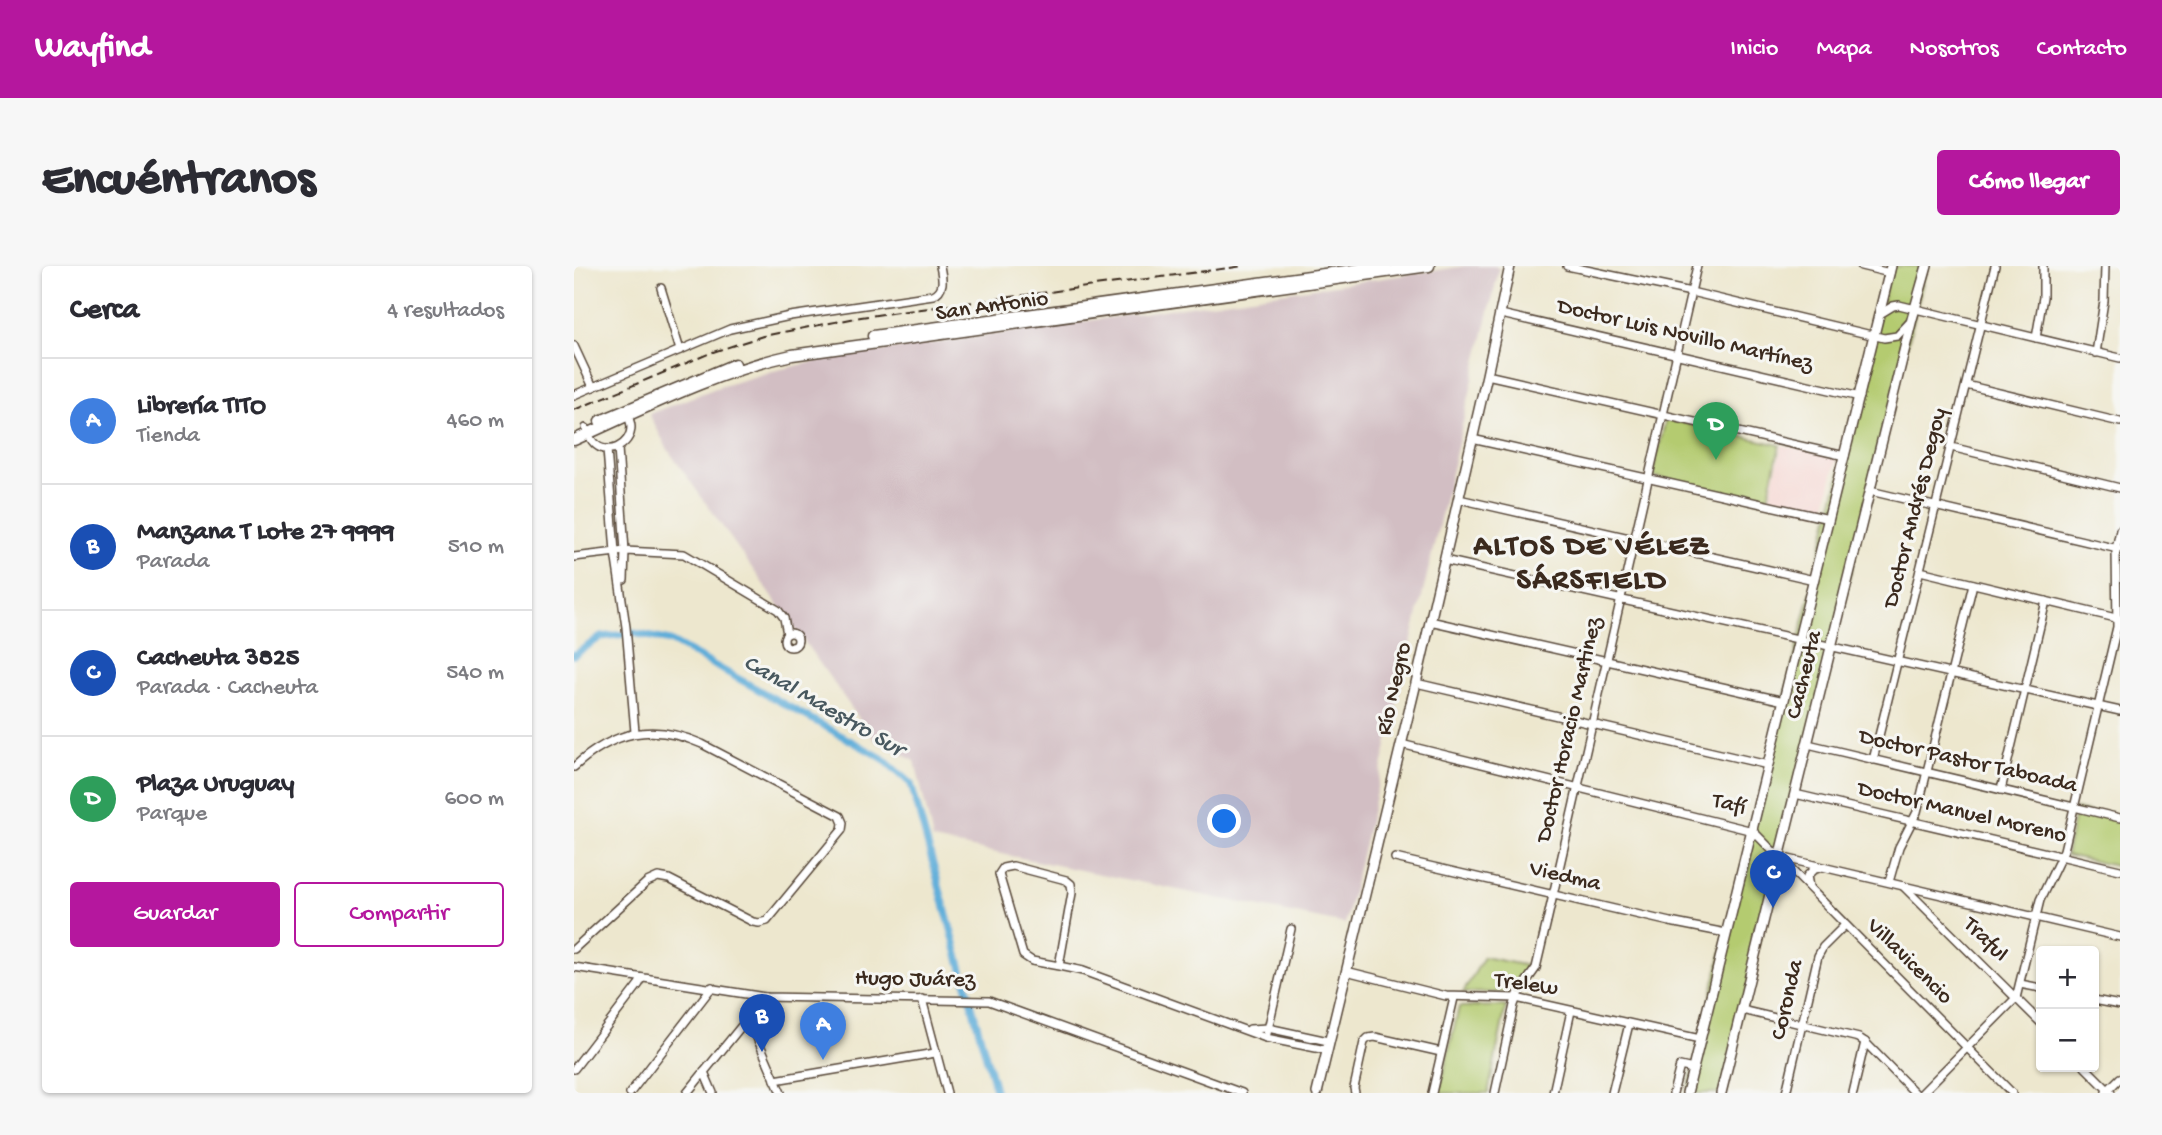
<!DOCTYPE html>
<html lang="es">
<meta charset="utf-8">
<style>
:root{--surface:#fff;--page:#f7f7f7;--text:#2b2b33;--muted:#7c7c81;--line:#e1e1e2;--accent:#b5179e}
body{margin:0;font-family:"Gochi Hand",sans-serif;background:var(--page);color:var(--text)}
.controls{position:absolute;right:21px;bottom:21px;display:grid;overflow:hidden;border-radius:7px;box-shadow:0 2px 5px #0004}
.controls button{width:63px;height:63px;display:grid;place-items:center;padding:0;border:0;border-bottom:2px solid var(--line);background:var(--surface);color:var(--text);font:35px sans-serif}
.you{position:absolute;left:651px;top:556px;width:24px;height:24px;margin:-18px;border:5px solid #fff;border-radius:50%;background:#1a73e8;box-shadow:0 0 0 10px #1a73e833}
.badge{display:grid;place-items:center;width:46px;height:46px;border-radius:50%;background:var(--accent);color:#fff;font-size:23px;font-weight:700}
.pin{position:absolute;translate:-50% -58px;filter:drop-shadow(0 2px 4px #0008)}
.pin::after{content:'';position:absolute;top:37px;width:24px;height:21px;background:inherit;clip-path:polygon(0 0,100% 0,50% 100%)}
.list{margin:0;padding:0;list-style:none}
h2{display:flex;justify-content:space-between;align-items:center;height:91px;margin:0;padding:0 28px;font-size:30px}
h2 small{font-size:23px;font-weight:400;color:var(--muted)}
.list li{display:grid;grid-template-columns:46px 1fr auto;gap:21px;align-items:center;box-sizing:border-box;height:126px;padding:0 28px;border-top:2px solid var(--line)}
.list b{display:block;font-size:26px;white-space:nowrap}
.list p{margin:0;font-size:23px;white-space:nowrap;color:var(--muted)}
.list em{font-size:23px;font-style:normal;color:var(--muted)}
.actions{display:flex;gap:14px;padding:21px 28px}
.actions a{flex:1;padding:16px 0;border:2px solid var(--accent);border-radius:7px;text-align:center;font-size:24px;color:var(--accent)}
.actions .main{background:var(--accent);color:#fff}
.map{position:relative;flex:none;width:1546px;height:827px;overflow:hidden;border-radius:7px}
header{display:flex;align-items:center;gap:42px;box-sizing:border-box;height:98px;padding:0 35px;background:var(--accent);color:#fff}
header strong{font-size:33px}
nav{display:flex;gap:38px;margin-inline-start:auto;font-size:24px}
.intro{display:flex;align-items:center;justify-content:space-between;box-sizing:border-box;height:168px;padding:0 42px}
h1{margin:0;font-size:49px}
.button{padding:18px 32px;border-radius:7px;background:var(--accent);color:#fff;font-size:24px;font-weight:700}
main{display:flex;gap:42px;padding:0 42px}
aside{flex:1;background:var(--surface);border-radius:7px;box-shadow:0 2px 5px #0004}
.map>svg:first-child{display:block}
</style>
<header>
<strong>Wayfind</strong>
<nav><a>Inicio</a><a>Mapa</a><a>Nosotros</a><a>Contacto</a></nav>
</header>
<div class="intro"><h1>Encuéntranos</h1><a class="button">Cómo llegar</a></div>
<main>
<aside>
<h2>Cerca<small>4 resultados</small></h2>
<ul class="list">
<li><span class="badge" style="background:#3f7fe0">A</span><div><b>Librería TITO</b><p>Tienda</p></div><em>460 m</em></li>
<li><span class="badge" style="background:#1a4fb4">B</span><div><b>Manzana T Lote 27 9999</b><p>Parada</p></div><em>510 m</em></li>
<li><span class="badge" style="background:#1a4fb4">C</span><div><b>Cacheuta 3825</b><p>Parada · Cacheuta</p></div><em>540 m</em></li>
<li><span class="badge" style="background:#2e9e5b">D</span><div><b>Plaza Uruguay</b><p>Parque</p></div><em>600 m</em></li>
</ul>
<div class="actions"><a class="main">Guardar</a><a>Compartir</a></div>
</aside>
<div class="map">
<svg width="1546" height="827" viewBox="0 0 1546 827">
<rect width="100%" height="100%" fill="#f6f6f2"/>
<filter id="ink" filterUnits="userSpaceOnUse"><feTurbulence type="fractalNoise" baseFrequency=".0143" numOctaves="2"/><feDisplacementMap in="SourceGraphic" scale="14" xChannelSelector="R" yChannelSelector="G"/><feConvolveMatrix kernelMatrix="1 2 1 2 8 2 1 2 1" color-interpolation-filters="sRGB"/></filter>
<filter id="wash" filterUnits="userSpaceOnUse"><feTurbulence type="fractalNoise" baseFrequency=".00686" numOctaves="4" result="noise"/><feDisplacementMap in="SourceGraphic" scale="28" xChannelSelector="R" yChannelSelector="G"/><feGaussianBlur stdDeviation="1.57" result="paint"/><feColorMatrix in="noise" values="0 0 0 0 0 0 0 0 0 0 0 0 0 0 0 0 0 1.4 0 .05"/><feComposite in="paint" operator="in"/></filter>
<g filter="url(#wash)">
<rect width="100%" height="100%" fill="#ede7ce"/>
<path fill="#f7d0cc" d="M1208 179 1263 191 1250 247 1195 235Z"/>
<path fill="#d2bec3" d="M892 0H921L925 3 771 658 359 574 341 495 301 475 94 184 75 148 142 122 199 105 257 92Z"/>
<g fill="#b4cb6f" stroke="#787a46" stroke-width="2">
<path d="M1317 0H1353L1147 827H1113Z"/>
<path d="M1092 153 1206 179 1193 236 1078 210Z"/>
<path d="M1502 543 1546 554V601L1492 589Z"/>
<path d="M910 691 958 701 937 726 889 727Z"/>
<path d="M932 740 914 827H865L885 741Z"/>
</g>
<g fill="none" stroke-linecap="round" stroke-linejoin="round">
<path stroke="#5fadd9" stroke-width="7" d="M0 389 27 371 60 367 96 375 308 492 337 518 422 827"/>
</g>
</g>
<g filter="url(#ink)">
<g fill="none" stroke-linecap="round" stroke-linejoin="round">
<defs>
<g id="minor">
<path d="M993 0 1117 26 1310 72 1323 70 1335 57"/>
<path d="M1287 0 1316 7"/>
<path d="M87 22 106 84"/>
<path d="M927 48 1286 131"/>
<path d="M1306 48 1319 40 1325 39 1546 92"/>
<path d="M1462 72 1469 31V0"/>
<path d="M0 80 19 121"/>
<path d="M1522 87 1530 35 1531 0"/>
<path d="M913 109 1271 190"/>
<path d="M1392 119 1546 156"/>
<path d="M0 129 156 63 216 50 359 29C372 23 368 11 366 0"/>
<path d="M12 162C14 167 16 173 20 177 33 191 57 180 57 161 57 156 54 150 51 145"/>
<path d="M898 173 1255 253"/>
<path d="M1377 181 1546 222"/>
<path d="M44 182 51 285 50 314"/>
<path d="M33 183 41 286 52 361 61 466"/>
<path d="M1296 225 1544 283"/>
<path d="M885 233 1240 314"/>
<path d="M0 291 51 285 110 288 204 344 210 352 213 368"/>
<path d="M870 294 1546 445"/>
<path d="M1346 305 1546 353"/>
<path d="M856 355 1210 435"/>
<circle cx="217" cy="374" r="7"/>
<path d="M842 417 1194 499"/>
<path d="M827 478 1179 565 1438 827"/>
<path d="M1234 478 1546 552"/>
<path d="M1299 494 1421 0"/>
<path d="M0 501C39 465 79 456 128 478L266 550 269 557 268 564 193 655 185 657 179 656 95 613 84 611 73 616 0 683"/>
<path d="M1427 524 1472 335"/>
<path d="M1221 528 1546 604"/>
<path d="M1206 591 1546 671"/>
<path d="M821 592 1096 656 1152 667"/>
<path d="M1315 616 1325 581 1343 546 1399 318"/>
<path d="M1329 620 1467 757"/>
<path d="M1235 621 1233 610 1239 604 1245 602"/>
<path d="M485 700 458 695 449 689 427 615 425 608 429 602 439 600 492 614 497 618 498 627 485 700 509 705 692 772 752 784"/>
<path d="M0 701 191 731 415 735 668 827"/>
<path d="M772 705 872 730 942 732 1126 773"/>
<path d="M1446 718 1467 722"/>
<path d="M348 733 373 827"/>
<path d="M1520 734 1546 739"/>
<path d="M1168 744 1285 772 1291 776 1341 827"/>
<path d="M174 751 207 827"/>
<path d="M676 763 694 762 754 775"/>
<path d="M692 772 717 663"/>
<path d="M1511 801 1537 827"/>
<path d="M0 803 65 718 68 712"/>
<path d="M130 806 139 827"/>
<path d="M201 814 361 787"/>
<path d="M1532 826 1546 812"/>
<path d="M56 827 138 721"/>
<path d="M113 827 191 731"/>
<path d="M781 827 780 822 790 776 794 772 801 771 867 786"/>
<path d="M858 827 880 732"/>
<path d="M921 827 940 739 945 726 962 702 974 651 1123 0"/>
<path d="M979 827 997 745"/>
<path d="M1038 827 1055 758"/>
<path d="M1099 827 1106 800 1119 803"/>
<path d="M1212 827 1244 690 1249 681 1271 659"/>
<path d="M1279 827 1291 776"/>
<path d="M1348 827 1442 732 1466 634 1490 584 1543 361 1542 283 1546 264"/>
</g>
<g id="tertiary">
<path d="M743 827 842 417 913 109 936 0"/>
<path d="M1113 827 1317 0"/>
<path d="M1147 827 1338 53 1353 0"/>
</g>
<g id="secondary">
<path d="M299 70 808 0"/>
<path d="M26 155 161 98"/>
<path d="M0 174C69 143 144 105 218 89L855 0"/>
</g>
</defs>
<use href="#minor" stroke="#564638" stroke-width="10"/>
<use href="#tertiary" stroke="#564638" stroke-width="12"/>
<use href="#secondary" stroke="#564638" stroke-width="13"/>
<use href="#minor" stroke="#fff" stroke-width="7"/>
<use href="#tertiary" stroke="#fff" stroke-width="9"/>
<use href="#secondary" stroke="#fff" stroke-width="10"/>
<path stroke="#3b2a1e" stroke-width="2" stroke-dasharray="10 5" stroke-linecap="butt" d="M0 144 139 86 189 70 287 51 670 0"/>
</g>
</g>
<g text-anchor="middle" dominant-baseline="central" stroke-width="6" stroke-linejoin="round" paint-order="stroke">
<g font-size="23" fill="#3b2a1e" stroke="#f6f6f2">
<text transform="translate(418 41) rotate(-8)">San Antonio</text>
<text transform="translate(1111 70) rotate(13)">Doctor Luis Novillo Martínez</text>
<text transform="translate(1342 242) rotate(-76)">Doctor Andrés Degoy</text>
<text transform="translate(1231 409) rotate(-76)">Cacheuta</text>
<text transform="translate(821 423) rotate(-77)">Río Negro</text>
<text transform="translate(996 464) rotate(-77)">Doctor Horacio Martinez</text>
<text transform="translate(1394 496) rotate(13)">Doctor Pastor Taboada</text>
<text transform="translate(1155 539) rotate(14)">Tafí</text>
<text transform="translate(1388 547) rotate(13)">Doctor Manuel Moreno</text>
<text transform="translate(991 611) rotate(13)">Viedma</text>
<text transform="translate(1411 674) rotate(45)">Traful</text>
<text transform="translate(1335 696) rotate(45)">Villavicencio</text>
<text transform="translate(341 714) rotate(1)">Hugo Juárez</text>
<text transform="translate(952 719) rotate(8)">Trelew</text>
<text transform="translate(1214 734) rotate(-77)">Coronda</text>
</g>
<g font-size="24" font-style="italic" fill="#48585f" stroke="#f6f6f2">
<text transform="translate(249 441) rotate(30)">Canal Maestro Sur</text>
</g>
<g font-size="30" font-weight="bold" letter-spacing="2" fill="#3b2a1e" stroke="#f6f6f2">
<text x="1018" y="282">ALTOS DE VÉLEZ<tspan x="1018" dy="34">SÁRSFIELD</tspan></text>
</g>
</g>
</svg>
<div class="controls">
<button>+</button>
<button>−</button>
</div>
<div class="you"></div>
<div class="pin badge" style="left:249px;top:794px;background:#3f7fe0">A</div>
<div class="pin badge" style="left:188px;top:786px;background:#1a4fb4">B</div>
<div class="pin badge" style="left:1199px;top:642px;background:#1a4fb4">C</div>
<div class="pin badge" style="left:1142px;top:194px;background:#2e9e5b">D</div>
</div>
</main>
